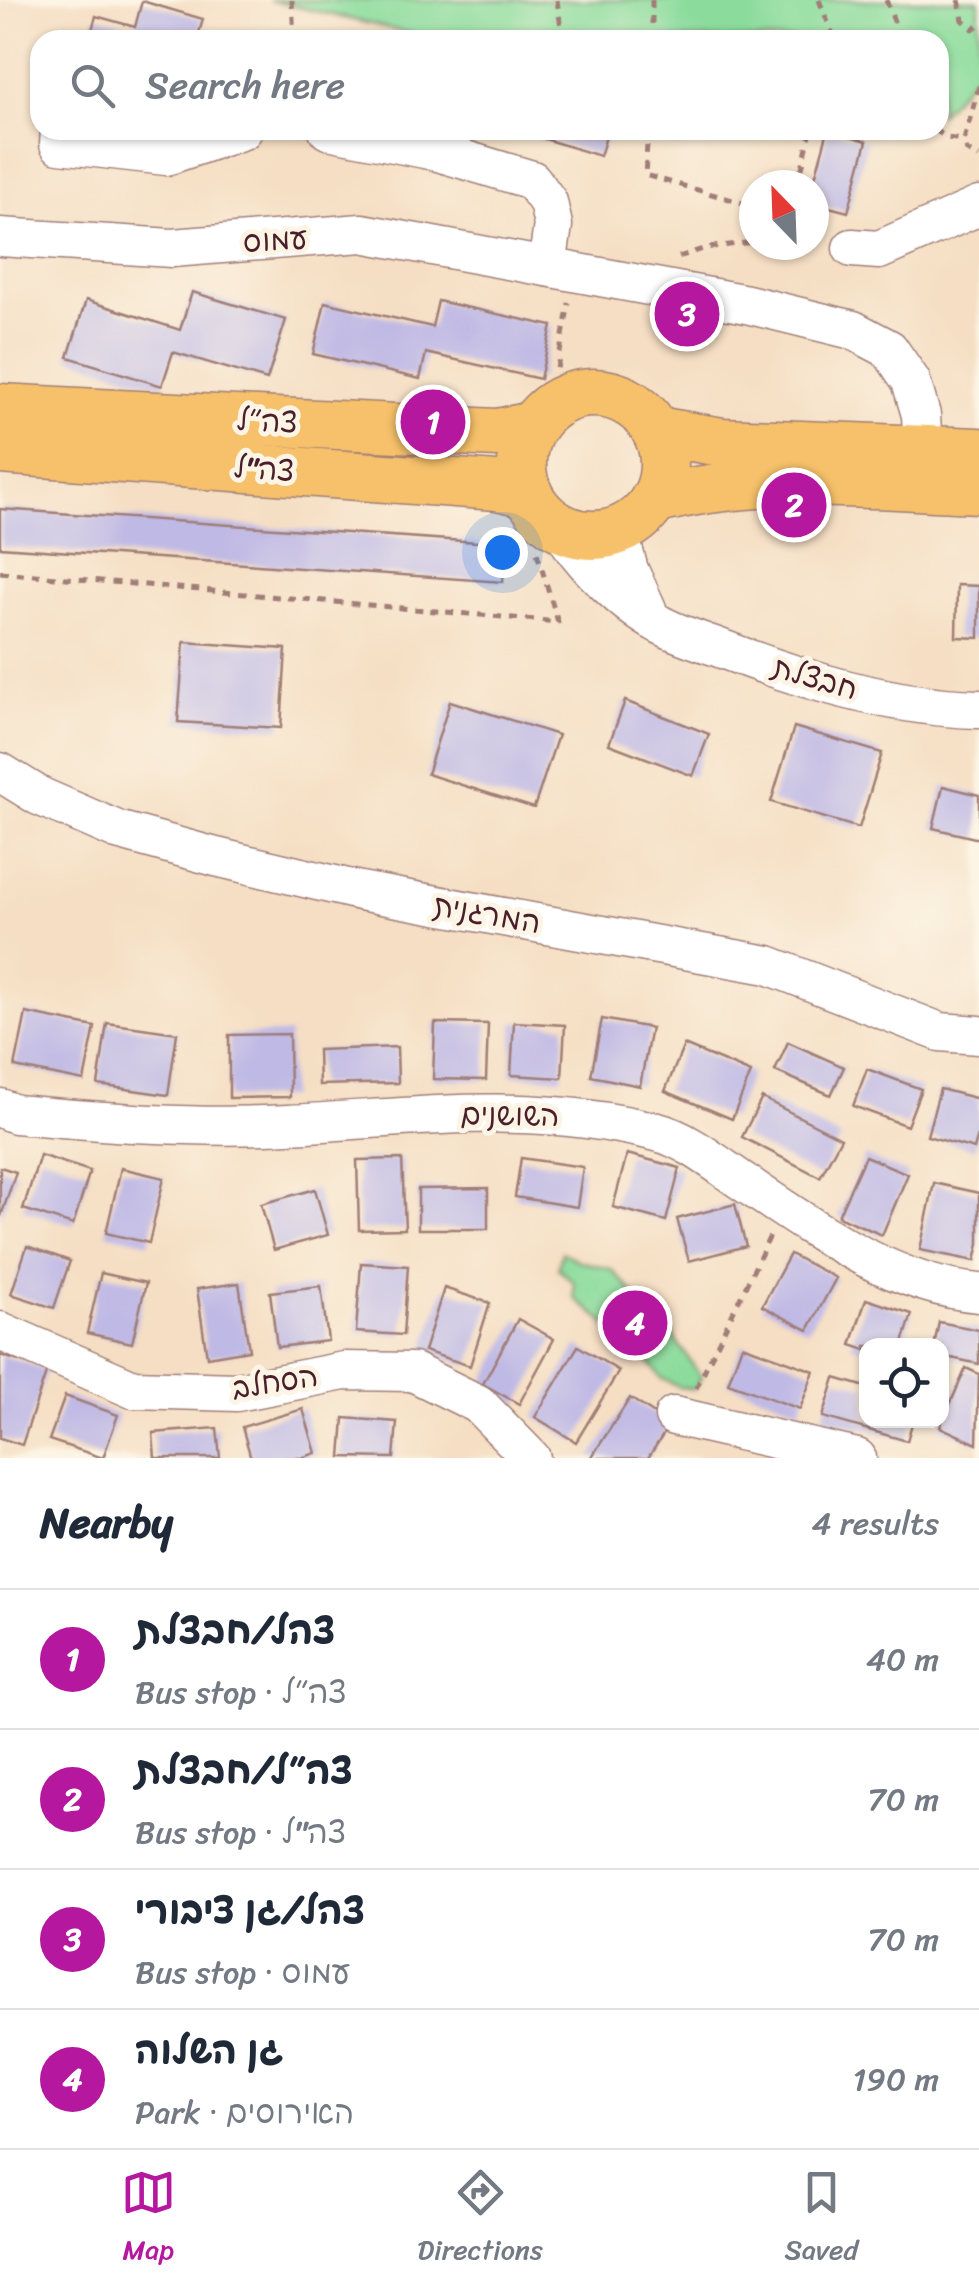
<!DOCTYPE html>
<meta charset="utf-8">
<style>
:root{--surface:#fff;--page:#f6f6f7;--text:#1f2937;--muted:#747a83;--line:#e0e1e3;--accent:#b5179e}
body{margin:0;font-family:Sriracha,"Playpen Sans Hebrew",sans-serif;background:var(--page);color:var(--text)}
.controls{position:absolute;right:30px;bottom:30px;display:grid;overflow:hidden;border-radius:20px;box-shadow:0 2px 8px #0004}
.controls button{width:90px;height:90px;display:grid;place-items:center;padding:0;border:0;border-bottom:2px solid var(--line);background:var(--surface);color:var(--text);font:50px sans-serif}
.compass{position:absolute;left:739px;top:170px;width:90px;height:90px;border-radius:50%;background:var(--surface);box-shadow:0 2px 8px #0004;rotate:337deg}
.you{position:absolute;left:502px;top:552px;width:35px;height:35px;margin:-25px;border:8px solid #fff;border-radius:50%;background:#1a73e8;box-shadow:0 0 0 15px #1a73e833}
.badge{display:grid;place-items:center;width:65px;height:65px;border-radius:50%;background:var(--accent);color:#fff;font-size:32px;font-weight:700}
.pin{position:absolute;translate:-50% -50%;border:5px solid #fff;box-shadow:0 2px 10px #0006}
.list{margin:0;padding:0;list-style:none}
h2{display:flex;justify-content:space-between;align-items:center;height:130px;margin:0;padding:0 40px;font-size:42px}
h2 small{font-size:32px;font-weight:400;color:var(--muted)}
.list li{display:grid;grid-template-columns:65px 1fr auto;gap:30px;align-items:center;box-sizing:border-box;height:140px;padding:0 40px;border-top:2px solid var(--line)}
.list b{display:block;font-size:38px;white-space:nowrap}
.list p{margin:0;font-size:32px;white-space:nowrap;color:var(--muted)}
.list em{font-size:32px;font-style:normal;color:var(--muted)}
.icon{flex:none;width:55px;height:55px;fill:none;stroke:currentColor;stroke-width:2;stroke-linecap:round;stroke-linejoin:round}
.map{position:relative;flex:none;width:979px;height:1458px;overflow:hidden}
.search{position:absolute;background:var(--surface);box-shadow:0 2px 8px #0004;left:30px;right:30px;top:30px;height:110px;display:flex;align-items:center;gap:25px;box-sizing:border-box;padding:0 35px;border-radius:30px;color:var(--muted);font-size:38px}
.sheet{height:690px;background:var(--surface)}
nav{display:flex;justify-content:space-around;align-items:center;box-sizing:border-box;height:140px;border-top:2px solid var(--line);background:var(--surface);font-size:28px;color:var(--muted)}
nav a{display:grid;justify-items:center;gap:5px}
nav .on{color:var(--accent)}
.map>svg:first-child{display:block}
</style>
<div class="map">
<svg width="979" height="1458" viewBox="0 0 979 1458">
<rect width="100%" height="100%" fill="#fcf5e5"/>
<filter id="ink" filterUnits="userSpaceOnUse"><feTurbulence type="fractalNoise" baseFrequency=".01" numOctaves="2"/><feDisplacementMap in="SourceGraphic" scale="20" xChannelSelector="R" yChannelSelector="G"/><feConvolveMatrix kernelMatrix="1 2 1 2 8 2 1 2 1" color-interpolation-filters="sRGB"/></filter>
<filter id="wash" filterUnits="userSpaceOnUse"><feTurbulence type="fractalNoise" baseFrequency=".0048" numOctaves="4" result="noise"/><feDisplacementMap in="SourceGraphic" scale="40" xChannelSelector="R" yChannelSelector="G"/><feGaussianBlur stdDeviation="2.25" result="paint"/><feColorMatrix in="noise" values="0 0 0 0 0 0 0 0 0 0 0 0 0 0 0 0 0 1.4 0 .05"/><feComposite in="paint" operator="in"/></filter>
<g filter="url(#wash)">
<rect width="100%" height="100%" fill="#f5dec3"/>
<g fill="#8bdc9c" stroke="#6a7e64" stroke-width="2.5">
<path d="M269 0H979V69L939 114V40H438Z"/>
<path d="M562 1252 579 1261 611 1269 644 1304H653L658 1312 662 1311 677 1342 701 1377 695 1389 679 1387 661 1378 637 1347 616 1337 601 1319 574 1298V1282L558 1268Z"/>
</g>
<g id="blocks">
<g fill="#bfb9e5">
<path d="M142 1 203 19 197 40H89L96 16 135 27Z"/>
<path d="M515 130H608L600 156Z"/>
<path d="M828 130 867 141 848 212 814 203 813 185Z"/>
<path d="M192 292 286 320 267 380 173 352 162 386 68 357 86 300 180 330Z"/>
<path d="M438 301 552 326 540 379 426 353 420 379 313 354 325 302 432 327Z"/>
<path d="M0 509 506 544 503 582 0 547Z"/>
<path d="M957 585 979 586V638L956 637Z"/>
<path d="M184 642 286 649 281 728 178 722Z"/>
<path d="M450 701 558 735 534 808 427 774Z"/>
<path d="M625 701 709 734 693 776 609 744Z"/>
<path d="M794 727 882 753 859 828 771 802Z"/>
<path d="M943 786 979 795V839L933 828Z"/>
<path d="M26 1013 95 1027 84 1081 15 1067Z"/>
<path d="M602 1019 651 1028 640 1086 591 1076Z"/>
<path d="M514 1022 565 1025 562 1078 511 1075Z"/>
<path d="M107 1023 177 1033 168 1095 98 1085Z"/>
<path d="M435 1023 488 1024 486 1080 433 1079Z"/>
<path d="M289 1034 290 1097 229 1098V1035Z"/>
<path d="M788 1042 844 1067 831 1095 775 1071Z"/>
<path d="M684 1045 751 1073 732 1119 665 1091Z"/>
<path d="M397 1047 398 1083 319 1085 318 1050Z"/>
<path d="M867 1069 921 1089 907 1126 853 1106Z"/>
<path d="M940 1089 979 1099V1132L974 1149 927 1136Z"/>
<path d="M762 1098 841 1138 820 1177 742 1137Z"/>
<path d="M627 1154 680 1168 666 1221 613 1207Z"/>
<path d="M40 1155 90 1171 73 1225 23 1209Z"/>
<path d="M865 1156 908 1174 882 1235 838 1216Z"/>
<path d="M521 1158 583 1167 577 1207 515 1197Z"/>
<path d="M402 1159 405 1229 359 1230 357 1160Z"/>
<path d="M0 1167 16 1172 1 1216H0Z"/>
<path d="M121 1168 164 1178 149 1243 106 1233Z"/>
<path d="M934 1183 979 1193V1244L975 1261 920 1250Z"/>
<path d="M488 1188V1229H418V1189Z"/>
<path d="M315 1189 328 1235 274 1250 261 1204Z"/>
<path d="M735 1204 746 1246 689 1261 677 1219Z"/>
<path d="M27 1246 70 1261 54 1308 11 1294Z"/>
<path d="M790 1254 836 1278 808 1330 762 1306Z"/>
<path d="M361 1263 408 1266 403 1335 356 1332Z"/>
<path d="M101 1273 146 1283 132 1343 87 1333Z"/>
<path d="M239 1283 249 1350 207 1357 197 1289Z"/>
<path d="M321 1286 328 1341 277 1347 270 1292Z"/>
<path d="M444 1288 490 1303 470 1366 424 1351Z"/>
<path d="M866 1299 912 1314 902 1346H866V1350L851 1345Z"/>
<path d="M518 1319 554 1339 519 1404 483 1384Z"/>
<path d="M939 1322 979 1330V1364L942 1356V1346H934Z"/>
<path d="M742 1345 814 1371 800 1409 728 1383Z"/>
<path d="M578 1346 619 1371 576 1442 535 1417Z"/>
<path d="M0 1355 47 1370 22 1445 0 1438Z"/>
<path d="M966 1368 979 1374 977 1444 940 1427Z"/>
<path d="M835 1378 866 1387V1420H913L907 1441 823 1417Z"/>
<path d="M65 1396 118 1415 103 1458 49 1440Z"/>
<path d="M630 1398 670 1424 648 1458H591Z"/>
<path d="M303 1409 316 1453 301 1458H251L242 1427Z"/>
<path d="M344 1418 397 1422 394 1458 341 1457Z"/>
<path d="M217 1428 220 1458H155L153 1433Z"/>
</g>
</g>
</g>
<g filter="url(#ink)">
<use href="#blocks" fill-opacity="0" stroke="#a07e77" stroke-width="2.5"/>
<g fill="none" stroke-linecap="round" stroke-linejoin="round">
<defs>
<g id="minor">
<path d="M60 130 59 144 166 156 243 130"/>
<path d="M328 130 435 151 532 180 548 202 553 225 547 267"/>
<path d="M0 237 172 248 362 233 747 304 853 330 889 349 911 381 921 415 923 451"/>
<path d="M852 248 879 250 979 206"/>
<path d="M561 528C579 561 626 607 659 624 677 634 698 640 717 647 799 679 890 707 979 709"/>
<path d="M618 530 629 570 647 609"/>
<path d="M0 772 39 796 117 830 216 857 360 891 768 965 940 1032 979 1035"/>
<path d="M0 1108 15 1114C106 1122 196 1129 288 1124 417 1118 528 1100 657 1132 686 1139 717 1164 742 1181 811 1227 893 1286 979 1293"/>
<path d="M0 1331 133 1389 237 1392 344 1371 413 1372 478 1404 531 1458"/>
<path d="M674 1416 857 1458"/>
</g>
<g id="major">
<circle cx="593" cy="464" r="71"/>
<path d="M0 408 497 433 533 426"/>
<path d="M656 431 722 442 979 452"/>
<path d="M0 450 497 486 528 493"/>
<path d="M654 500C759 472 871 485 979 489"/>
</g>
</defs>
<use href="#minor" stroke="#a07e77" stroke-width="41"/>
<use href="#major" stroke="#a07e77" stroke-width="51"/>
<g stroke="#a07e77" stroke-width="5" stroke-dasharray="8 8" stroke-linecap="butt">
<path d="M292 0 294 40"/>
<path d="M557 0 562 34 574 40"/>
<path d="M652 0V40"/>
<path d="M819 0 835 40"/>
<path d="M886 0 901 40"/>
<path d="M959 0 963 20 973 29 979 24"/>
<path d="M979 86 964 140 967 151 979 157"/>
<path d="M648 130 645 175 754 206"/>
<path d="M935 130 947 138 964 140"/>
<path d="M798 185 810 134"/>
<path d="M679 257 706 248 754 242"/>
<path d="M552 394 572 388 556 374 569 303"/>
<path d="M0 572 558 622 537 553"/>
<path d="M696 1388 770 1236"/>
</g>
<use href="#minor" stroke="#fff" stroke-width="38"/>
<use href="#major" stroke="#f6c16b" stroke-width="48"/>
</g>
</g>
<g text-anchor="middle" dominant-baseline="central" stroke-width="10" stroke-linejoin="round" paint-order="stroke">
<g font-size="30" fill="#4a1f2b" stroke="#fcf5e5">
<text transform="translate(275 240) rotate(-4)">עמוס</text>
<text transform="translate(267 421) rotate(3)">צה״ל</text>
<text transform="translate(264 469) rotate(4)">צה"ל</text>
<text transform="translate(815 678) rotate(16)">חבצלת</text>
<text transform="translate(487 914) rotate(10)">המרגנית</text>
<text transform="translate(510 1115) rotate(1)">השושנים</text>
<text transform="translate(275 1382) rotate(-9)">הסחלב</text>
</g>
</g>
</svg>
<div class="controls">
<button><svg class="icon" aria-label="locate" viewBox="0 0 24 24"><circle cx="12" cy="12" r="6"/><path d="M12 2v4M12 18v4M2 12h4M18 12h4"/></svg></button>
</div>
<svg class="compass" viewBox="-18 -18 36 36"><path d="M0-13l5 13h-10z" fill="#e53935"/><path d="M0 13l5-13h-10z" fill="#747a83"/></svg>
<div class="you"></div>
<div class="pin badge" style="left:433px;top:422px">1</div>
<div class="pin badge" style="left:794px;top:505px">2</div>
<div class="pin badge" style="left:687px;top:314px">3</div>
<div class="pin badge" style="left:635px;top:1323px">4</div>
<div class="search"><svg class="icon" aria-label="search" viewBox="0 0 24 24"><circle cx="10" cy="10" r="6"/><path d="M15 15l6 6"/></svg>Search here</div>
</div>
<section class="sheet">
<h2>Nearby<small>4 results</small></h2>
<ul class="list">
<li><span class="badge">1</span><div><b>צהל/חבצלת</b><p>Bus stop · צה״ל</p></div><em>40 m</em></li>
<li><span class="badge">2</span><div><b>צה״ל/חבצלת</b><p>Bus stop · צה&quot;ל</p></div><em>70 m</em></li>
<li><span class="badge">3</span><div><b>צהל/גן ציבורי</b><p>Bus stop · עמוס</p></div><em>70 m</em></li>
<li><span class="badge">4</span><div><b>גן השלוה</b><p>Park · האירוסים</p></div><em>190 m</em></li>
</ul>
</section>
<nav>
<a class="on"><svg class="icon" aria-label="map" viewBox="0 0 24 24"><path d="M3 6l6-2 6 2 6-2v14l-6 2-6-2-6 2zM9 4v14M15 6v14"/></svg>Map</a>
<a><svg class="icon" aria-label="directions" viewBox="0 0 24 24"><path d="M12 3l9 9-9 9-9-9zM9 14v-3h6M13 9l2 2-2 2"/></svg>Directions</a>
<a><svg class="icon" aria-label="saved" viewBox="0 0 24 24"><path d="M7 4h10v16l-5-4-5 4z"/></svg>Saved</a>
</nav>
